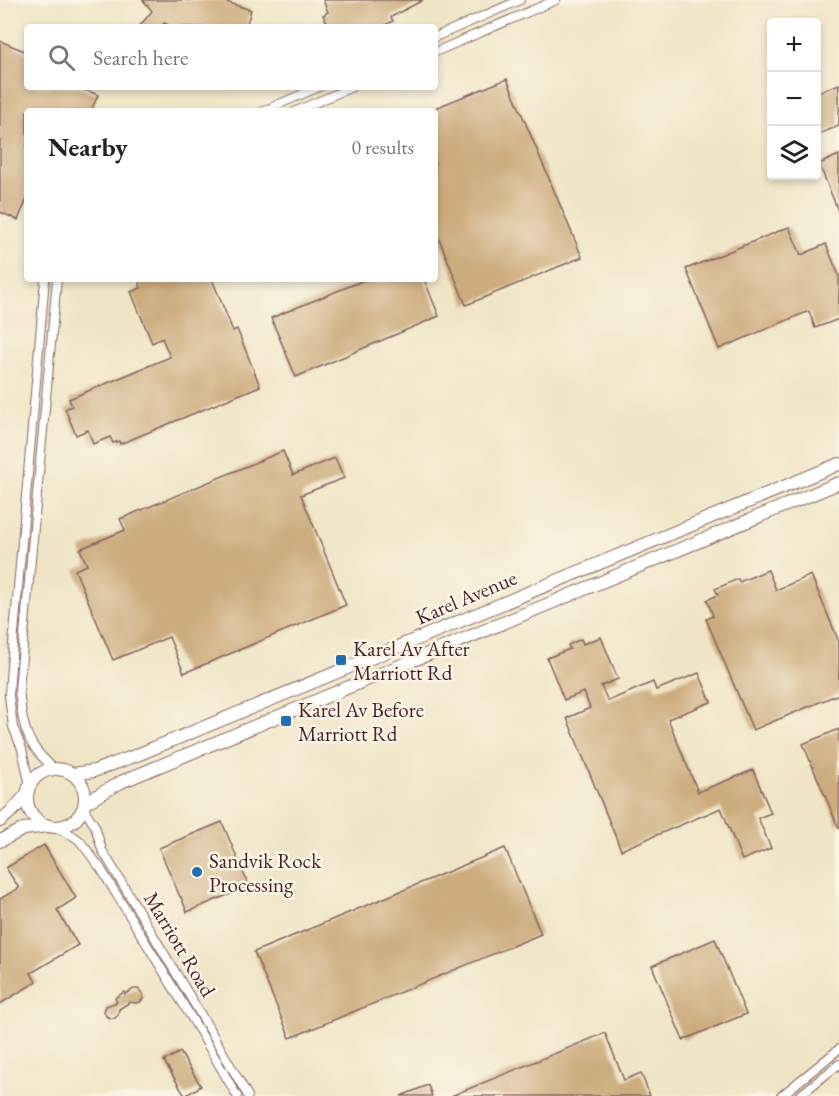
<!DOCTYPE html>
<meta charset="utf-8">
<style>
:root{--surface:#fff;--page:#f2f2f2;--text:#222;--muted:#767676;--line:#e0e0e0}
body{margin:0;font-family:"EB Garamond",serif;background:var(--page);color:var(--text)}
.controls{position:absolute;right:18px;top:18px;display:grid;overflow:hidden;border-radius:6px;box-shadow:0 3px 9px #0003}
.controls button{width:54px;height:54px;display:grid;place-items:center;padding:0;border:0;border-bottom:2px solid var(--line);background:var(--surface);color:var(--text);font:30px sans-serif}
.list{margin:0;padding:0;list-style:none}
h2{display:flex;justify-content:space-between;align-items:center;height:78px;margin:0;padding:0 24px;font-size:26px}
h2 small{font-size:20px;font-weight:400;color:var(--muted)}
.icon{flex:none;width:33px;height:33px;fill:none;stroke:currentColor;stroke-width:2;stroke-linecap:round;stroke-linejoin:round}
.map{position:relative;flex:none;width:839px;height:1096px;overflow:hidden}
.search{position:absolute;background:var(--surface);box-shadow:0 3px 9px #0003;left:24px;top:24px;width:414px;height:66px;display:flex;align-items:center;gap:15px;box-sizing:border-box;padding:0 21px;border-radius:6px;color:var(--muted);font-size:22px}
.panel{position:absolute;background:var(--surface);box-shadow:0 3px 9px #0003;left:24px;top:108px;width:414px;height:174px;border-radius:6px}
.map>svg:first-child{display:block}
</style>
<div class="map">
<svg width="839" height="1096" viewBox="0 0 839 1096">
<rect width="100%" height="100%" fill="#fcf5e5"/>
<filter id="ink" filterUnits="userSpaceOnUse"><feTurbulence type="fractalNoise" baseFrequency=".0167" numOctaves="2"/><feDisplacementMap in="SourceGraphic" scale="12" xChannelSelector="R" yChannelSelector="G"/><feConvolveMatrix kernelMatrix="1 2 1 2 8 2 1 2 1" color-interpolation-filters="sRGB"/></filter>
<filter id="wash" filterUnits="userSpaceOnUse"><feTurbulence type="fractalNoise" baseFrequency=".008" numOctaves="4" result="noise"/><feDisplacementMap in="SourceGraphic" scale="24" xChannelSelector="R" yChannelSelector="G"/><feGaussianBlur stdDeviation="1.35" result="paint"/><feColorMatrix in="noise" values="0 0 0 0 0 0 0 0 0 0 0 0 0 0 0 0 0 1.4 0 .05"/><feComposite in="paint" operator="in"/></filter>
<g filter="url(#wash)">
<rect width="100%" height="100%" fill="#efe5c6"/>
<g id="blocks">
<g fill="#ccab7d">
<path d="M143 0H220L251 10 246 27H173L164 23 161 27H139L152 11Z"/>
<path d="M323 0H423L391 17 393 21 381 27H329L323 15 328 12Z"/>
<path d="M0 41 27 52V87H78L98 95 91 111H27V199L18 220 0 212Z"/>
<path d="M507 79 582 257 466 305 435 229V108Z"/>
<path d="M839 84V126L816 135V93Z"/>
<path d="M839 155V213L819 164Z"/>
<path d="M789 227 801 255 826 244 839 276V319L815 328 809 311 719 349 686 269Z"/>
<path d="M138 279H212L233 331 237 329 260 386 120 444 119 441 113 443 110 437 93 444 88 430 76 435 65 409 72 406 69 399 170 357 162 338 152 343 131 292 141 288Z"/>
<path d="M367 279H424L439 316 296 377 271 318Z"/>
<path d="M283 451 293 475 335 458 344 478 301 495 346 605 184 673 169 637 113 660 75 570 87 565 80 549 125 530 120 519Z"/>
<path d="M768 570 776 590 811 575 839 642V694L753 730 706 619 713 616 707 600 718 595 715 589 738 579 739 582Z"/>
<path d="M601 637 618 679 601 686 608 701 653 682 656 690 699 673 711 702 668 719 698 792 753 770 771 813 758 818 771 848 742 860 721 808 621 850 567 718 590 708 584 692 564 700 547 658 570 649 568 645 581 639 583 644Z"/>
<path d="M839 729V829L803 744Z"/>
<path d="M222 822 249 886 187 912 181 897H180L159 848Z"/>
<path d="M44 845 76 898 57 910 78 945 31 973 36 982 0 1004V899L19 888 6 868Z"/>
<path d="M505 848 541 934 290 1038 254 952Z"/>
<path d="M715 939 746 1014 683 1040 652 966Z"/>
<path d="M134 989H138L143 994V999L140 1002 136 1003 130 1002 119 1009 118 1015 115 1018H110L106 1016 104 1011 106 1006 117 1002 115 998 124 992 125 994Z"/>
<path d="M605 1033 624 1080 641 1073 650 1096H451Z"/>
<path d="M180 1052 201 1086 185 1096 164 1061Z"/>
<path d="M428 1085 432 1096H401Z"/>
</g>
</g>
</g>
<g filter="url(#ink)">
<use href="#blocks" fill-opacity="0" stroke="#846461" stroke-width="1.5"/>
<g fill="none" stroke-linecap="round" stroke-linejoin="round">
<defs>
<g id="street">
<path d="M435 37 520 0"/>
<path d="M435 52 556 0"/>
<path d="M263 111 319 87"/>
<path d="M296 111 352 87"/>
<path d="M54 769C48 763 42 757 37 751 23 734 21 710 19 689L57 279"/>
<path d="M30 786 22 749 13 727 9 696 10 679 45 279"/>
<path d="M84 809 95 826 102 850 110 863 210 1030 248 1096"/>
<path d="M56 828 72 835 80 841 101 869 202 1035 237 1096"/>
<path d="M781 1096 839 1049"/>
<path d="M799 1096 839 1064"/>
</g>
<g id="secondary">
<circle cx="56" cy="798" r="29"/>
<path d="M73 774 94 771 137 755 839 464"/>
<path d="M85 803 121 782 839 483"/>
<path d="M0 821 14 809 27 794"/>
<path d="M0 841 24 829 47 826"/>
</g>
</defs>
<use href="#street" stroke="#846461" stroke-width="10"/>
<use href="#secondary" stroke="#846461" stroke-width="14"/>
<use href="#street" stroke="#fff" stroke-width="8"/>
<use href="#secondary" stroke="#fff" stroke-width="12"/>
</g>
</g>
<g fill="#1f6fb2" stroke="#fcf5e5" stroke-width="2">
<rect x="335" y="654" width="12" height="12" rx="3"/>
<rect x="280" y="715" width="12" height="12" rx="3"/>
<circle cx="197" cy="872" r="6"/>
</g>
<g text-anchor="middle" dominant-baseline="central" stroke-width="5" stroke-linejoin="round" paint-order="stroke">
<g font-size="21" fill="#4a1f2b" stroke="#fcf5e5">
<text transform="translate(466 597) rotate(-23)">Karel Avenue</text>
<text transform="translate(180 944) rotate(59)">Marriott Road</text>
</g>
<g font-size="21" fill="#4a1f2b" stroke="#fcf5e5" text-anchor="start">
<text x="353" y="648">Karel Av After<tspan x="353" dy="24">Marriott Rd</tspan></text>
<text x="298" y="709">Karel Av Before<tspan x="298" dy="24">Marriott Rd</tspan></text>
<text x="209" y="860">Sandvik Rock<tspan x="209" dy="24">Processing</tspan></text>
</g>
</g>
</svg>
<div class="controls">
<button>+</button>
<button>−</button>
<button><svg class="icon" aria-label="layers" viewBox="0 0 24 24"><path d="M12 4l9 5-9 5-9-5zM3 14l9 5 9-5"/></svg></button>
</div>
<div class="search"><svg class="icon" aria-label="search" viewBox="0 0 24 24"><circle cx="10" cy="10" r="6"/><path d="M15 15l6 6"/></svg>Search here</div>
<section class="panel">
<h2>Nearby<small>0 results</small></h2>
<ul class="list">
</ul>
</section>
</div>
